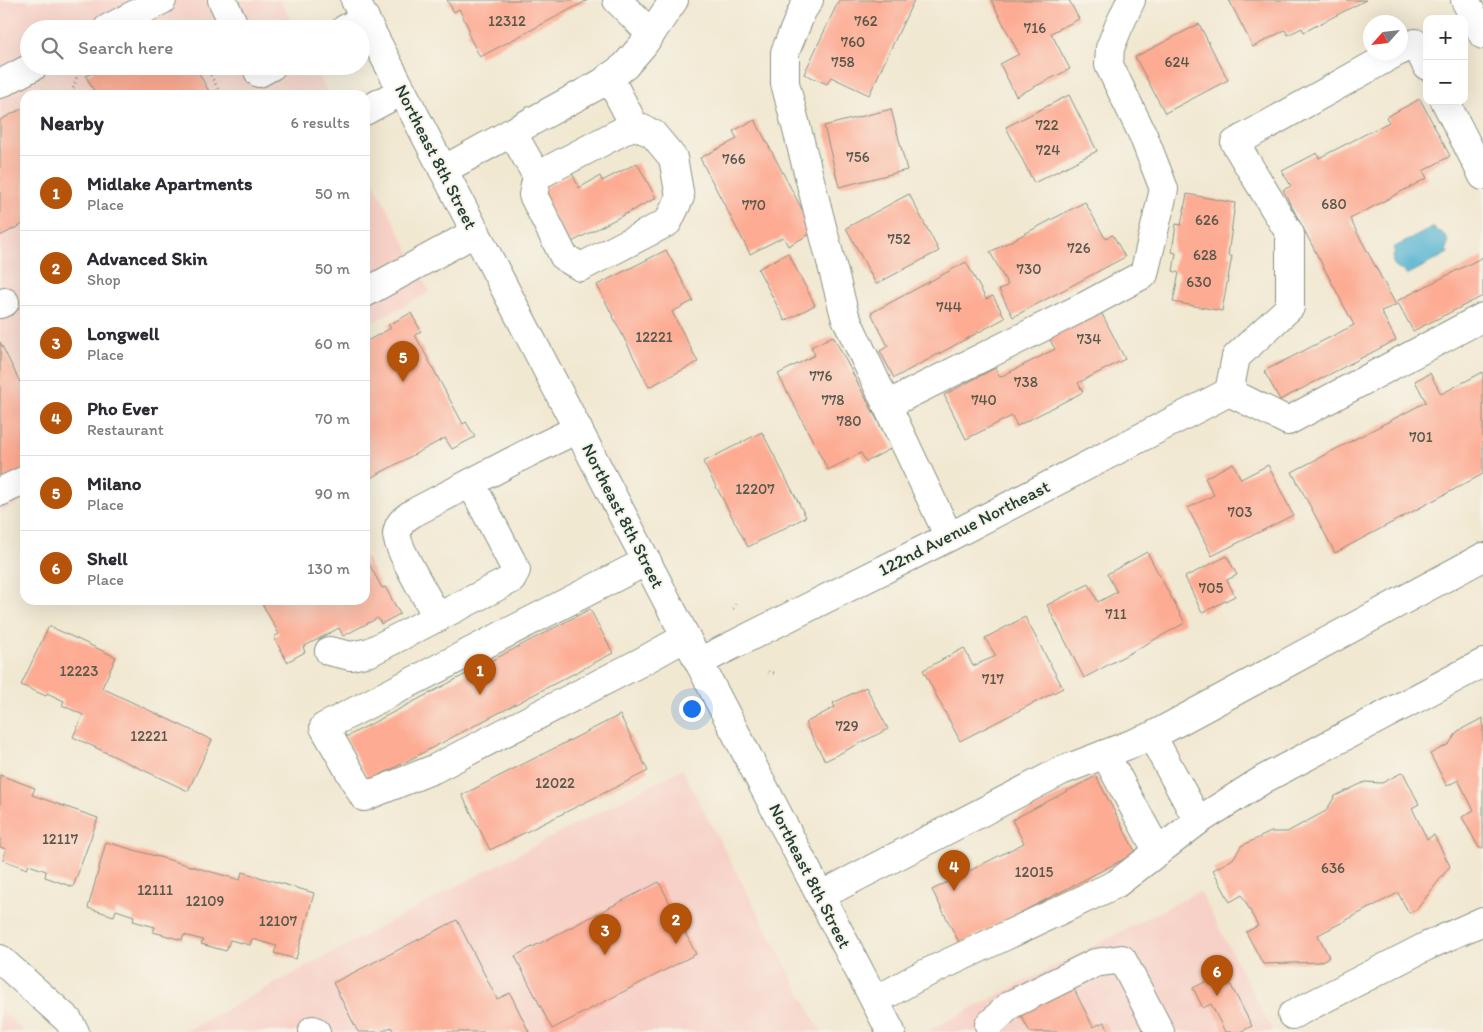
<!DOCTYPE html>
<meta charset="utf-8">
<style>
:root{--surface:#fff;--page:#f2f2f3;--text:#2b2b33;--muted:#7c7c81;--line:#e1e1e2;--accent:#b45309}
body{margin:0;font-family:Itim,sans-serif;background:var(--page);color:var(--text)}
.controls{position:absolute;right:15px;top:15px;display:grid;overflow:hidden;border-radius:10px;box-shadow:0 5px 20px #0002}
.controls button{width:45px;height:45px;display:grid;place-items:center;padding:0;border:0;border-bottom:1px solid var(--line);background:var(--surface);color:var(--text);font:25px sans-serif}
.compass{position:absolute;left:1363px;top:15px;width:45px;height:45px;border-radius:50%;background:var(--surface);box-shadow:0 5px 20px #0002;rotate:243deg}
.you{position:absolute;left:691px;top:708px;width:18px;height:18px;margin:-12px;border:4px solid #fff;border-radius:50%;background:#1a73e8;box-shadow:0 0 0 8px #1a73e833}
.badge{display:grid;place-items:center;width:32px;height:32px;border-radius:50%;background:var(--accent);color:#fff;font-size:16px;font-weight:700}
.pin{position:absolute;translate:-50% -41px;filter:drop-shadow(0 1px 2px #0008)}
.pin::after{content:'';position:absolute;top:26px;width:18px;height:15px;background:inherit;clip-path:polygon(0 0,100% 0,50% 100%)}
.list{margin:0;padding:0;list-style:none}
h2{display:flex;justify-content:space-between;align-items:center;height:65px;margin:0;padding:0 20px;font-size:21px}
h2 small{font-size:16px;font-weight:400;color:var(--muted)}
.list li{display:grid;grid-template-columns:32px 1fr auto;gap:15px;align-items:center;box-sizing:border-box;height:75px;padding:0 20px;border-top:1px solid var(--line)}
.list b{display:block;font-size:19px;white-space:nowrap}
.list p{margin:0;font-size:16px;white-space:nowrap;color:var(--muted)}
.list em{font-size:16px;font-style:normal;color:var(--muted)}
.icon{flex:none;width:28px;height:28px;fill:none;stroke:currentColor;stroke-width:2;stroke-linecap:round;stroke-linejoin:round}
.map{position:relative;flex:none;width:1483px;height:1032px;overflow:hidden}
.search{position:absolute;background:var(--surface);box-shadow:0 5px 20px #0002;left:20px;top:20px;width:350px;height:55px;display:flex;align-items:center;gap:12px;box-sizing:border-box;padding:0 18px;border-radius:28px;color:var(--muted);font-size:19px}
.panel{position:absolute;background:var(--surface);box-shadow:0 5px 20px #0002;left:20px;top:90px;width:350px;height:515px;border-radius:15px}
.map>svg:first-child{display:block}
</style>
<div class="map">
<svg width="1483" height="1032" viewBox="0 0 1483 1032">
<rect width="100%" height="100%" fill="#f7f3e8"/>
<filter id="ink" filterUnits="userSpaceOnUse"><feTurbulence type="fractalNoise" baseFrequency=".02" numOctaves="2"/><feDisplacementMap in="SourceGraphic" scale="10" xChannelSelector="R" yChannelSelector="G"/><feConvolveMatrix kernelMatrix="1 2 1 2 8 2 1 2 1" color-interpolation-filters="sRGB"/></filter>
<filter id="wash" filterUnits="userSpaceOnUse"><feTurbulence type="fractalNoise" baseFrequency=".0096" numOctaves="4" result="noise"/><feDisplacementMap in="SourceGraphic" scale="20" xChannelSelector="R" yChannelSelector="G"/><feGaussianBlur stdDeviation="1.12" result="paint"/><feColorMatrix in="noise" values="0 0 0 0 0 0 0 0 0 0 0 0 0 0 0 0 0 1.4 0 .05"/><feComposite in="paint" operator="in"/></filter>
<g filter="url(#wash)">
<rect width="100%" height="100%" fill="#f1e8d1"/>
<g fill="#f7d1c7">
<path d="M0 0H28L30 3 36 0H280L295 29H29V66H314L329 95H25V500L0 513Z"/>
<path d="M365 165 430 292 365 326Z"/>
<path d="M682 769 821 1032H184L463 883Z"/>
<path d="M1200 891 1273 1032H926Z"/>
<path d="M0 1009 20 1028 23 1032H0Z"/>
</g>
<path fill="#51b2d0" stroke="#387882" d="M1434 227 1436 231C1443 232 1447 236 1448 243L1446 249 1448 253 1407 275 1404 271 1398 269C1392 264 1391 259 1395 252L1393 248Z"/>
<g id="blocks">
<g fill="#fdab93">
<path d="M447 0H588L480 57 467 32 470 31 459 9 454 12Z"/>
<path d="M839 0H914L869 95 831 77 827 84 804 74Z"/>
<path d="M991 0H1069L1079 19 1051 33 1070 69 1016 96 1000 64 1019 54Z"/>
<path d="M1229 0H1366L1304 32 1302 28 1288 35 1285 30 1253 47Z"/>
<path d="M172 23 176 29H161Z"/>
<path d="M1199 24 1228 80 1165 113 1135 57Z"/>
<path d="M90 66H195L211 95H96L86 76 93 72Z"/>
<path d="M1069 95 1097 151 1034 183 1006 127Z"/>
<path d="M1420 99 1450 156 1423 171 1427 178 1350 219 1396 305 1381 311 1396 340 1280 400 1264 371 1354 325 1283 190 1291 186 1282 171 1317 153 1319 158 1389 122 1386 117Z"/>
<path d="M25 107V223L0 236V120Z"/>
<path d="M891 109 907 170 839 187 824 126Z"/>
<path d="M755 120 814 232 788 246 783 237 750 254 700 158 737 139 733 131Z"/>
<path d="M637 163 656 198 568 244 540 190 572 173 579 188 600 176 602 181Z"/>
<path d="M909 194 939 251 876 284 846 228Z"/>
<path d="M1187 194 1235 203 1228 256H1232L1222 311 1173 302 1179 273 1173 271 1176 253 1172 252 1176 224 1181 225Z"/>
<path d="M1085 202 1105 238 1113 235 1125 257 1013 317 999 290 1008 285 990 252Z"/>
<path d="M666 250 693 301 672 312 698 362 649 387 597 285Z"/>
<path d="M788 253 815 305 785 321 758 269Z"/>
<path d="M1483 257V296L1413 331 1397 301Z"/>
<path d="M966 262 986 299 993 296 1005 318 894 378 880 351 888 346 871 313Z"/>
<path d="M1101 312 1125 359 1078 383 1083 392 1017 426 1012 416 966 439 944 395 995 368 1000 377 1055 349 1049 338Z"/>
<path d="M411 313 421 331 415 335 463 424 466 422 475 437 452 449 445 438 365 481V342L391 328 388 325Z"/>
<path d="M833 336 892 448 866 462 861 453 828 470 778 374 815 355 811 347Z"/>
<path d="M0 342 25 392V469L0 481Z"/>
<path d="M1483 372V474L1335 553 1292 472 1426 402 1415 381 1430 373 1441 394Z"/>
<path d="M762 432 806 517 748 547 703 462Z"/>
<path d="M1233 463 1241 479 1268 465 1293 515 1212 556 1188 508 1214 495 1205 478Z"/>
<path d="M1147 552 1185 623 1084 678 1047 605 1089 584 1098 602 1117 592 1107 574Z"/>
<path d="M365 556 382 588 385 587 400 614 381 624 378 618 343 636 339 628 303 647 305 652 287 662 274 637 279 634 260 600H365Z"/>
<path d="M1227 556 1237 575 1227 580 1235 596 1202 613 1185 577Z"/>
<path d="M590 609 613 653 369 781 346 737Z"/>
<path d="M1025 617 1063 688 960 741 923 670 964 648 973 666 996 656 985 638Z"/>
<path d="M49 626 116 657 102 688 212 740 188 791 73 737 83 715 62 705 64 701 47 693 46 696 21 685Z"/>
<path d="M866 687 888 729 825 761 805 723 835 707 833 703Z"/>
<path d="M620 715 648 771 490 850 462 795Z"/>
<path d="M1483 718V848H1479L1462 817 1474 810 1458 780 1447 786 1430 754 1449 744 1458 731Z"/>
<path d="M1403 772 1419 804 1412 808 1427 839 1434 835 1450 866 1417 909 1409 913 1398 893 1318 935 1329 957 1320 962 1263 964 1246 932 1258 926 1242 895 1230 902 1213 870 1233 859 1241 846 1271 832H1287L1326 811 1335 796 1365 782 1382 783Z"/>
<path d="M0 775 35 788 32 795 98 818 73 887 45 877 46 871 29 865 27 869 3 860 6 849 0 847Z"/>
<path d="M1096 776 1136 853 960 944 932 890 1024 843 1012 820Z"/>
<path d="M106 842 240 880 242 872 314 893 296 959 274 953 277 946 252 939 250 945 230 940 226 951 201 944 203 940 184 935 182 940 153 932 155 927 133 921 134 916 116 910 114 916 88 908Z"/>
<path d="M659 882 696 954 552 1029 515 956Z"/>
<path d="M457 920 497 999 510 993 529 1032H394L391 1027 381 1032H358L333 983Z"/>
<path d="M1224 972 1252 1026 1240 1032H1225L1211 1004 1203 1008 1193 988Z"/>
<path d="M1071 983 1093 1027 1104 1022 1110 1032H1030L1018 1010Z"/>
</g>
</g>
</g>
<g filter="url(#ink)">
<use href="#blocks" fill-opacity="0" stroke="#889282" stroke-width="1"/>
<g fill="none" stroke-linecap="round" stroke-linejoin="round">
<defs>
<g id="minor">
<path d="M222 0 236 29"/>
<path d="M617 0 651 34"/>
<path d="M809 0 802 11 785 52V83L845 316 949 537"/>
<path d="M1465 0 1483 35"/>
<path d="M107 29 162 0"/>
<path d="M345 29 365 18"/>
<path d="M1400 51 1415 43 1427 66"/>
<path d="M256 66 259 73 272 66"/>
<path d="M0 84 34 66"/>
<path d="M1445 101 1483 176"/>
<path d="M365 111 402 91"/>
<path d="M512 132 537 176 533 195 564 257 581 267 668 222 680 197 673 158 653 134 634 125 609 77"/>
<path d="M443 170 602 83 625 66 643 45 674 0"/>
<path d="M537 176 634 125"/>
<path d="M365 293 476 232"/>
<path d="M0 304 5 302"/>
<path d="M1229 392 1236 357 1290 307V234L1235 143 1397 52"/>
<path d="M1229 392 1288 421 1483 317"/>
<path d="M887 405 1087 305 1144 274 1164 189 1143 135 1109 65 1110 48 1118 28 1131 0"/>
<path d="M0 492 25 480"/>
<path d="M647 561 324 727 364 797 434 769 641 662 686 637"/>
<path d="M438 618C430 603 396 547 397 534 398 523 405 518 413 513L528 453 578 429"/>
<path d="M329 651 351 656 370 652 512 579 516 570 471 483"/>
<path d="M699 662 949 537 1229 392"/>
<path d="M1152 736 1198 821"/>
<path d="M1105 754 1158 852"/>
<path d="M820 896 1061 771 1152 736 1483 557"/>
<path d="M0 959 68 1020 75 1032"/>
<path d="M875 1001 916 978 1116 884 1198 821 1264 779 1483 663"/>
<path d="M1292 1015 1427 946 1483 921"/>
<path d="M989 1025 1010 1005 1095 963 1122 959 1160 1032"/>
<path d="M313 1030 316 1032"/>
</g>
<path id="major" d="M355 0 891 1032"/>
</defs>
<use href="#minor" stroke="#889282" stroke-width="30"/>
<use href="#major" stroke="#889282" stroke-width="30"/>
<g stroke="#889282" stroke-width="3" stroke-dasharray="1 4" stroke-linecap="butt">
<path d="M206 66 221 95"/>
<path d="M72 93 80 66"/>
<path d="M60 95 68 92 74 95"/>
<path d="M733 609 735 604"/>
<path d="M768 672 774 673"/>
</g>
<use href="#minor" stroke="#fff" stroke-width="28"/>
<use href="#major" stroke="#fff" stroke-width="28"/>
</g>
</g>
<g text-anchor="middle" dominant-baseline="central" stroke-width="4" stroke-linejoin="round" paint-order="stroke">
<g font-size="15" fill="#56584c">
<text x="507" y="21">12312</text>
<text x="866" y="21">762</text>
<text x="1035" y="28">716</text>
<text x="853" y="42">760</text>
<text x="843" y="62">758</text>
<text x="1177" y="62">624</text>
<text x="1047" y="125">722</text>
<text x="1048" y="150">724</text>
<text x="858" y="157">756</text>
<text x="734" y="159">766</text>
<text x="1334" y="204">680</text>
<text x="754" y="205">770</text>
<text x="1207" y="220">626</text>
<text x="899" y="239">752</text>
<text x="1079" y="248">726</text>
<text x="1205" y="255">628</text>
<text x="1029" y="269">730</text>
<text x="1199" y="282">630</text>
<text x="949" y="307">744</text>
<text x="654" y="337">12221</text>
<text x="1089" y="339">734</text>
<text x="821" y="376">776</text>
<text x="1026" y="382">738</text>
<text x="833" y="400">778</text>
<text x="984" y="400">740</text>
<text x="849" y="421">780</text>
<text x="1421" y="437">701</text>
<text x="755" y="489">12207</text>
<text x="1240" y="512">703</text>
<text x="1211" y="588">705</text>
<text x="1116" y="614">711</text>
<text x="79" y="671">12223</text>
<text x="993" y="679">717</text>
<text x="847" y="726">729</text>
<text x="149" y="736">12221</text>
<text x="555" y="783">12022</text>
<text x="60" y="839">12117</text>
<text x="1333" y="868">636</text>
<text x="1034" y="872">12015</text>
<text x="155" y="890">12111</text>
<text x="205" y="901">12109</text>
<text x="278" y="921">12107</text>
</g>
<g font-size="18" fill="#1f3d34" stroke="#f7f3e8">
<text transform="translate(436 157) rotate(63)">Northeast 8th Street</text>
<text transform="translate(623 516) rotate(63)">Northeast 8th Street</text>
<text transform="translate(964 528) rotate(-27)">122nd Avenue Northeast</text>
<text transform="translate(810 876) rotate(63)">Northeast 8th Street</text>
</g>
</g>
</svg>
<div class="controls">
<button>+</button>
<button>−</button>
</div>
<svg class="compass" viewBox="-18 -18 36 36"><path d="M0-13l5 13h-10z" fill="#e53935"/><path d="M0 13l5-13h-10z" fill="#7c7c81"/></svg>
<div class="you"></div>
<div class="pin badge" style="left:480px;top:695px">1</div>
<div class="pin badge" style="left:676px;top:944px">2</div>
<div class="pin badge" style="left:605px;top:955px">3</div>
<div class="pin badge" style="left:954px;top:891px">4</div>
<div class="pin badge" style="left:403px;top:382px">5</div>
<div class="pin badge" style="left:1217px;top:996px">6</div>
<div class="search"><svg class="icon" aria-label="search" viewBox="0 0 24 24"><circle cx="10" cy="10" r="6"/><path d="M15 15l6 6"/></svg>Search here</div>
<section class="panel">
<h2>Nearby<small>6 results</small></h2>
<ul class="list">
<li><span class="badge">1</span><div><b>Midlake Apartments</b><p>Place</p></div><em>50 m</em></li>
<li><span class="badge">2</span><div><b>Advanced Skin</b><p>Shop</p></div><em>50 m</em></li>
<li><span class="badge">3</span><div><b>Longwell</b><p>Place</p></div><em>60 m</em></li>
<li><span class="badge">4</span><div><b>Pho Ever</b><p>Restaurant</p></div><em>70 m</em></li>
<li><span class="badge">5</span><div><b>Milano</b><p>Place</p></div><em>90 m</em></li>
<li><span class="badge">6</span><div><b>Shell</b><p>Place</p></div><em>130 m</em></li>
</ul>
</section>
</div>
